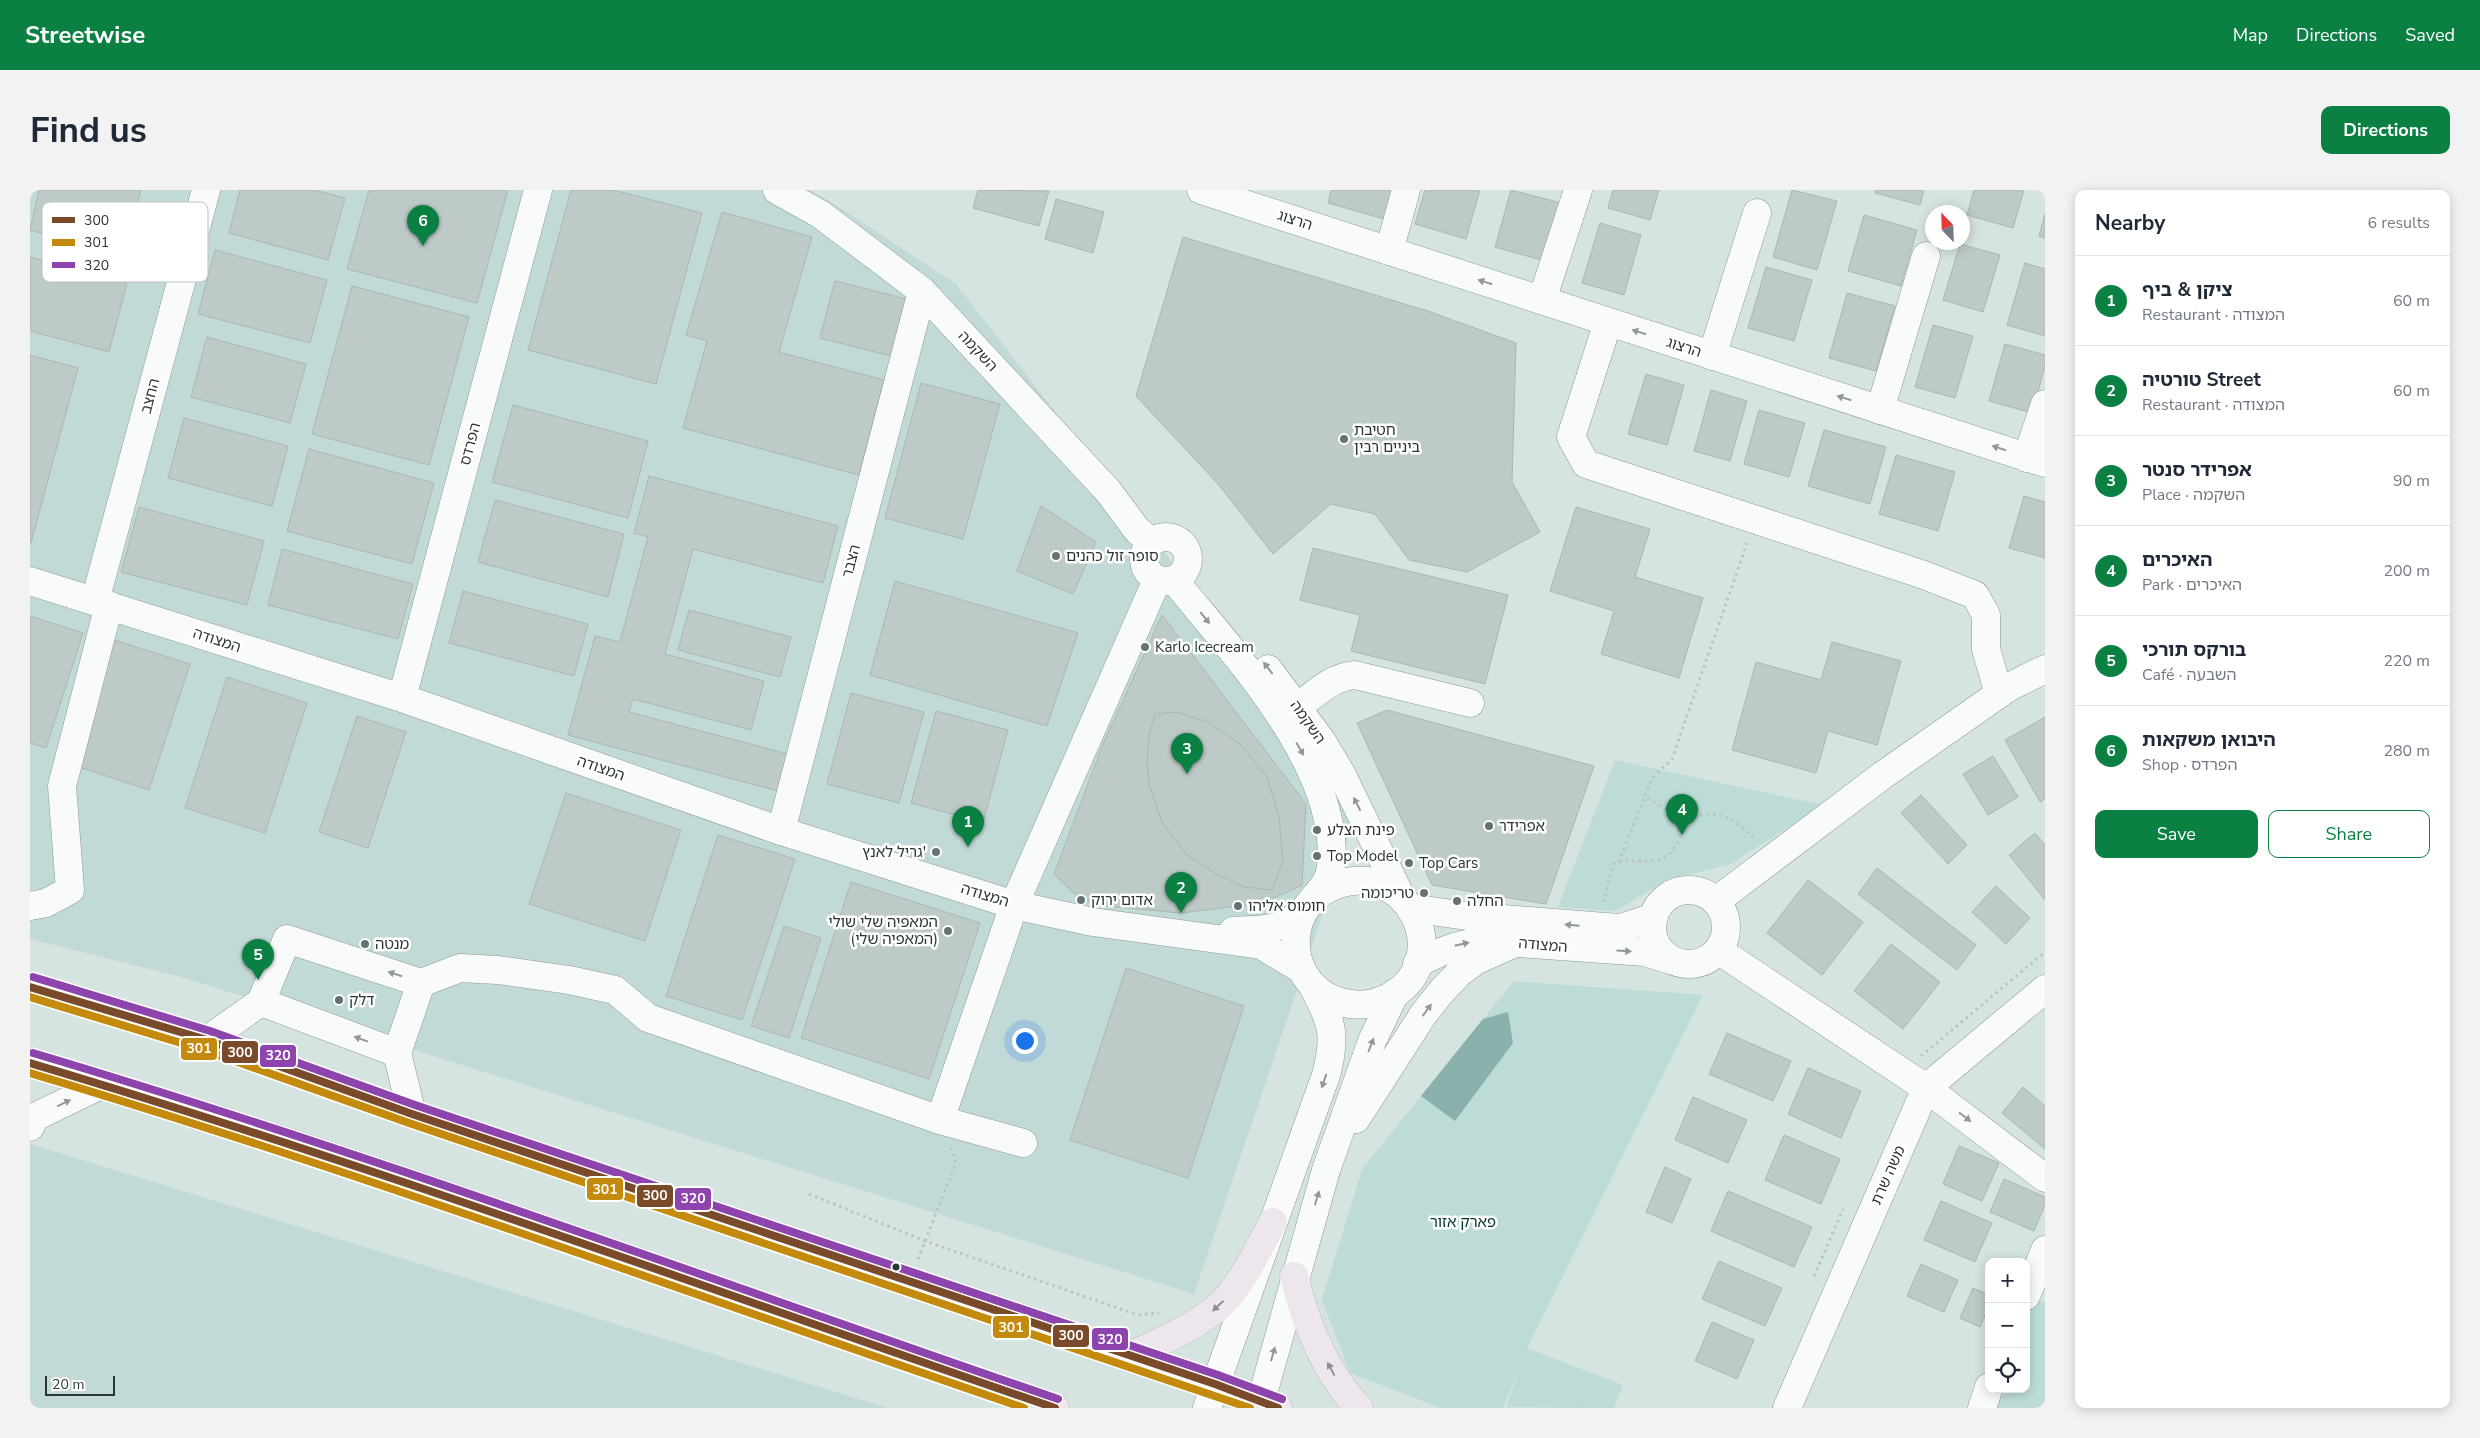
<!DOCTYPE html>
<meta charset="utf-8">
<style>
:root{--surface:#fff;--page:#f2f2f3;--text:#1f2937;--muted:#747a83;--line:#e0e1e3;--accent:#0b8043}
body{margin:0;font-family:"Nunito Sans","Noto Sans Hebrew",sans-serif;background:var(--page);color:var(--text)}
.controls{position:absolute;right:15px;bottom:15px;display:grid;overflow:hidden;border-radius:10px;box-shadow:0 2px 12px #0003}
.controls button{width:45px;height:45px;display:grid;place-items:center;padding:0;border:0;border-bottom:1px solid var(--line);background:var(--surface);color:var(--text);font:25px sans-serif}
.compass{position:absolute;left:1895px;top:15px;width:45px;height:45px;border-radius:50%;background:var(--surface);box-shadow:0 2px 12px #0003;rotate:337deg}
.scale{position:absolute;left:15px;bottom:12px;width:70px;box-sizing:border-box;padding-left:5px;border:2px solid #2b3534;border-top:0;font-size:14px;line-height:18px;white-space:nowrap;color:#2b3534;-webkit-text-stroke:4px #fff;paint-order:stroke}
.you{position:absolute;left:994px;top:850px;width:18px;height:18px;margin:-12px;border:4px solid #fff;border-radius:50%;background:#1a73e8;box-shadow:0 0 0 8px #1a73e833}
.badge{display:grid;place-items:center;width:32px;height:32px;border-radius:50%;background:var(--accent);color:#fff;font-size:16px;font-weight:700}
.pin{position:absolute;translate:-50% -41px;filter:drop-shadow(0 1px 2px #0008)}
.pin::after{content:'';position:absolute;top:26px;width:18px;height:15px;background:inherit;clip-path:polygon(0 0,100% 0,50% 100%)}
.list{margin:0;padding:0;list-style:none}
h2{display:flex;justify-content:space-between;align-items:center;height:65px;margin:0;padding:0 20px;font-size:21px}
h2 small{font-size:16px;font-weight:400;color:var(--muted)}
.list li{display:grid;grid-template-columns:32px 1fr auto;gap:15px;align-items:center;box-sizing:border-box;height:90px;padding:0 20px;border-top:1px solid var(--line)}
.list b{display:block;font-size:19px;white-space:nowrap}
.list p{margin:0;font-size:16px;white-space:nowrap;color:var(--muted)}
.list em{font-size:16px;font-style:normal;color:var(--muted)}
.actions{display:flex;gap:10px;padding:15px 20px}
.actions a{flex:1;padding:11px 0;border:1px solid var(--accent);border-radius:10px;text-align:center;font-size:18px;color:var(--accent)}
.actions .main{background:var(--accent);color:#fff}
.icon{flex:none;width:28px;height:28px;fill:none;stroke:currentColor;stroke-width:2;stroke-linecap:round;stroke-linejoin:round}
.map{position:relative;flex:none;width:2015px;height:1218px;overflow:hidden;border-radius:10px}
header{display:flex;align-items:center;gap:30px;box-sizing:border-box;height:70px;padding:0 25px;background:var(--accent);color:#fff}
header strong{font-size:24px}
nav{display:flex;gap:28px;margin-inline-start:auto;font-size:18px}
.intro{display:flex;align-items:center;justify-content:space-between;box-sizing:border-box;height:120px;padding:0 30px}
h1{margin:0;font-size:35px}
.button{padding:12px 22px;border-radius:10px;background:var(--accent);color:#fff;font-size:18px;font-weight:700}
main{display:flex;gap:30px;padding:0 30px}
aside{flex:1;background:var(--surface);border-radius:10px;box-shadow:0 2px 12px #0003}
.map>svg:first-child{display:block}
</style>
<header>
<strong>Streetwise</strong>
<nav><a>Map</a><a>Directions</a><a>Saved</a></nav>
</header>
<div class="intro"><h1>Find us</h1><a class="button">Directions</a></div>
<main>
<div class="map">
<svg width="2015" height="1218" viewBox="0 0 2015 1218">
<rect width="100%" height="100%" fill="#d5e3e1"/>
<g fill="#c2dad7">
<path d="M0 0H779L803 13 926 94 1330 614 1164 1104 151 787 0 749Z"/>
<path d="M0 954 858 1218H0Z"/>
</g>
<g fill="#bddcd8">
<path d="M1585 570 1793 615 1701 674 1636 690 1586 721 1528 717Z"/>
<path d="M1484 791 1673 805 1497 1158 1593 1195 1584 1218 1476 1217 1492 1171 1473 1218H1411L1320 1183 1292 1110 1332 979Z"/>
<path d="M1996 1107 2015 1112V1218H1953L1959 1199H1996Z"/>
</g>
<path fill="#8ab1ac" d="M1478 822 1483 853 1425 931 1391 906 1453 829Z"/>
<g fill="#becac8" stroke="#abb5b4">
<path d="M9 0H111L93 65 0 40Z"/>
<path d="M210 0H284L315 8 298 70 199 43Z"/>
<path d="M339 0H478L447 113 317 79Z"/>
<path d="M541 0H583L672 23 626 194 498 160Z"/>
<path d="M948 0 1019 1 1009 36 943 18Z"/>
<path d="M1301 0H1370L1361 31 1298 13Z"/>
<path d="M1395 0H1450L1436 49 1385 34Z"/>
<path d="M1481 0 1535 14 1518 72 1465 57Z"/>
<path d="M1583 0H1629L1620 30 1578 18Z"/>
<path d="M1762 0 1807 11 1787 80 1743 67Z"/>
<path d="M1846 0H1894L1890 15 1845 3Z"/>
<path d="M1944 0H1994L1983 38 1937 25Z"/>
<path d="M1026 9 1074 22 1063 63 1015 49Z"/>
<path d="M692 22 782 47 749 162 854 190 829 285 653 238 677 151 656 145Z"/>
<path d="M2015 24V48L2009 46Z"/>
<path d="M1834 25 1887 40 1871 96 1818 81Z"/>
<path d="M1570 33 1611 45 1594 105 1552 93Z"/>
<path d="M1153 47 1398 121 1486 153 1482 292 1510 342 1437 382 1379 370 1345 324 1301 314 1243 364 1188 294 1106 206Z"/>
<path d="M1930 54 1970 65 1953 122 1913 110Z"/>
<path d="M185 60 297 90 280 153 168 124Z"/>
<path d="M0 67 97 93 79 162 0 141Z"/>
<path d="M1995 73 2015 79V146L1977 135Z"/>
<path d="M1736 77 1782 90 1764 151 1718 138Z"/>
<path d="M805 91 876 109 861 166 790 148Z"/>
<path d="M322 96 439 127 399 275 282 244Z"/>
<path d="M1817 103 1865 116 1846 181 1799 168Z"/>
<path d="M1903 135 1943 146 1925 208 1885 197Z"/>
<path d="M177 147 276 174 260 233 161 207Z"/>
<path d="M1975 154 2015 165V176L2002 223 1959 211Z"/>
<path d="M0 165 48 178 1 353 0 352Z"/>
<path d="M1616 184 1654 195 1637 255 1598 244Z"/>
<path d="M891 193 970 214 933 349 855 328Z"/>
<path d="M1681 200 1717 211 1700 271 1664 261Z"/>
<path d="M483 215 618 251 598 328 462 292Z"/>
<path d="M1729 220 1775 233 1759 287 1714 274Z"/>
<path d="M154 228 258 256 242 316 138 288Z"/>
<path d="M1794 240 1856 257 1840 314 1778 296Z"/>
<path d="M279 259 404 293 382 374 257 341Z"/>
<path d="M1866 265 1925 282 1908 341 1849 324Z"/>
<path d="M619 286 808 336 793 393 663 359 635 464 734 491 721 540 603 509 599 522 758 564 748 601 538 545 565 446 590 452 618 347 604 343Z"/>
<path d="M1994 306 2015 312V368L1979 358Z"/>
<path d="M465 310 594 344 578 407 448 372Z"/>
<path d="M1011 316 1066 352 1043 404 987 381Z"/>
<path d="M109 317 234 351 217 415 91 382Z"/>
<path d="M1546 317 1620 339 1605 387 1673 408 1649 488 1571 464 1584 421 1520 401Z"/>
<path d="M1283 358 1478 405 1455 494 1321 461 1330 425 1270 410Z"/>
<path d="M252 359 383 394 368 449 238 415Z"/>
<path d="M865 391 1048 443 1017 536 840 485Z"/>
<path d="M433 401 558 434 544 486 419 453Z"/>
<path d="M659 420 761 447 750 487 648 460Z"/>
<path d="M1132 425 1276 614 1272 695 1233 713 1151 723 1075 716 1051 710 1024 684 1073 554Z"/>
<path d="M0 426 53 443 16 558 0 553Z"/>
<path d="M81 449 160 474 119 600 40 574Z"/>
<path d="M1802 452 1871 471 1847 555 1798 541 1786 583 1702 560 1726 472 1791 490Z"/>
<path d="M197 487 277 513 235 643 155 618Z"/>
<path d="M821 503 894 522 869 613 797 594Z"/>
<path d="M1357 520 1564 576 1516 714 1402 695 1327 533Z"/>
<path d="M906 521 978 540 953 632 881 613Z"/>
<path d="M1147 522 1178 532 1210 554 1237 587 1249 627 1253 671 1242 700 1214 697 1185 683 1157 665 1132 632 1120 598 1117 574 1119 546 1125 524Z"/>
<path d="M327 526 376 542 338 658 289 642Z"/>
<path d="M2015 527V609L2010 612 1975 550Z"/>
<path d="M1963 566 1988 607 1958 625 1933 584Z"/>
<path d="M536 603 651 640 615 751 499 714Z"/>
<path d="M1891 605 1937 655 1918 674 1871 623Z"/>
<path d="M2005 643 2015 655V710L1979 665Z"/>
<path d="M688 645 765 669 712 830 636 806Z"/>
<path d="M1847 678 1946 755 1927 780 1828 704Z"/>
<path d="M1778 690 1833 732 1792 785 1737 743Z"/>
<path d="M821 692 950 733 899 889 771 848Z"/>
<path d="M1966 696 2000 728 1976 754 1942 722Z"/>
<path d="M754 736 791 748 759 848 721 836Z"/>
<path d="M1861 754 1910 792 1873 839 1824 801Z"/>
<path d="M1096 778 1214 816 1158 988 1040 950Z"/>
<path d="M1697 843 1761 871 1743 911 1679 884Z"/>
<path d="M1778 878 1831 901 1811 948 1758 924Z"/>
<path d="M1993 897 2015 916V959L1972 923Z"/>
<path d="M1663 907 1717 930 1698 973 1645 950Z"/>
<path d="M1754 945 1810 969 1791 1014 1735 990Z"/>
<path d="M1929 956 1969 973 1952 1011 1913 994Z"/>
<path d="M1635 977 1661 989 1642 1033 1616 1022Z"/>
<path d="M1974 989 2015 1007V1015L2004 1041 1960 1022Z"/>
<path d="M1698 1001 1782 1037 1764 1077 1681 1041Z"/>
<path d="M1911 1011 1962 1033 1945 1072 1894 1050Z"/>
<path d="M1689 1071 1752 1098 1735 1136 1672 1109Z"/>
<path d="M1891 1074 1928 1090 1914 1122 1877 1106Z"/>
<path d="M1943 1098 1959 1105V1116L1950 1137 1930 1128Z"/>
<path d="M1682 1132 1724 1150 1707 1189 1665 1171Z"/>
</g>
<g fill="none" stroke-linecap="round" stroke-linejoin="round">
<defs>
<g id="minor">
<path d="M747 0 790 24 892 101 1078 301 1107 340 1122 352"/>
<path d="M1171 0 2015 273"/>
<path d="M1359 61 1376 0"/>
<path d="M1512 110 1548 0"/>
<path d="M1578 132 1541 247 1556 274 1894 385 1945 405 1956 425V459L1969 504"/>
<path d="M1682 166 1727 23"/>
<path d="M1850 220 1896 66"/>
<path d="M1997 268 2015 214"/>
<circle cx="1136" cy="369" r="22"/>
<path d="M1144 390C1203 463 1312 577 1301 677 1299 694 1288 702 1278 715 1264 733 1262 760 1272 780 1289 814 1331 824 1363 805 1430 763 1369 654 1290 703"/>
<path d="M0 391 372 508 751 641 984 715 1063 732 1231 755 1271 779"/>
<path d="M65 411 176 0"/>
<path d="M1238 479 1291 550 1312 585 1370 705"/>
<path d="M372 508 508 0"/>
<path d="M1268 517C1286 503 1302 487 1325 485L1440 513"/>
<path d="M751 641 892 101"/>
<circle cx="1659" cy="737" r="37"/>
<path d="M1686 711 1853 585 1979 497 2015 479"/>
<path d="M0 716 16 713 40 700 32 596 79 415"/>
<path d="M1380 718 1437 726 1575 737 1591 738 1624 727"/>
<path d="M1203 741C1234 739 1249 742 1274 721"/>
<path d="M1688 760 1896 898 2015 988"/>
<path d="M1387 774C1414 759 1431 753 1461 751L1615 762 1641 770"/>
<path d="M391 793 430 778 468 780 539 790 585 800 618 828 910 930 993 953"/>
<path d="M231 812 257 749 391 793 367 863"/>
<path d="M177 850 231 812 367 863 382 924"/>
<path d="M1326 929 1393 825 1411 802 1429 783 1447 770 1485 753"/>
<path d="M910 930 984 715 1127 390"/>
<path d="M0 937 5 927 73 894"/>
<path d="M1996 1106 2015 1060"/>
<path d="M1177 1218 1296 885C1307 844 1302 833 1283 796"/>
<path d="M1229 1218 1296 980 1342 851 1365 803"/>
<path d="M1757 1218 1896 898 2015 799"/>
<path d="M1952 1218 1959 1197"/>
</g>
<g id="highway">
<path d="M0 797 177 850 382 924 1185 1194 1248 1218"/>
<path d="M0 873C347 972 684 1103 1025 1218"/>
<path d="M1264 1086C1275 1132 1296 1184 1329 1218"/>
<path d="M1098 1167C1127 1153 1161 1139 1186 1119 1210 1099 1228 1059 1243 1032"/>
</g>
</defs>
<use href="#minor" stroke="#8d9896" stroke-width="29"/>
<use href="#highway" stroke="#b6bdbd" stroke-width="29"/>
<g stroke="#bdc3c2" stroke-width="3" stroke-dasharray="2.5 4" stroke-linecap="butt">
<path d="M1644 629C1684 622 1697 619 1726 651"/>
<path d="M1589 672 1622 588 1642 569 1717 353"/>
<path d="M1573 712 1583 674C1610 663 1634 687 1651 645 1642 623 1635 616 1613 607"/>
<path d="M1891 866 2015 762"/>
<path d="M779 1004 895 1051 1108 1125 1129 1123"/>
<path d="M888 1069 926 973 921 958"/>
<path d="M1784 1086 1813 1019"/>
</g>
<use href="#minor" stroke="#f9fbfa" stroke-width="28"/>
<use href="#highway" stroke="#ede6ec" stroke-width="28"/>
<defs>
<g id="bus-1">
<path d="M0 797 177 850 382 924 1185 1194 1248 1218"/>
<path d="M0 873C346 976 684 1101 1025 1218"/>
</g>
<g id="bus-2">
<path d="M0 807 174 860 379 933 1220 1218"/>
<path d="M0 883C335 983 663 1105 994 1218"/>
</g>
<g id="bus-3">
<path d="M3 787 180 841 385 915 1188 1185 1252 1209"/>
<path d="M3 863C349 966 687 1092 1028 1209"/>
</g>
</defs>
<use href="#bus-1" stroke="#fff" stroke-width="11"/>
<use href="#bus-2" stroke="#fff" stroke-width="11"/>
<use href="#bus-3" stroke="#fff" stroke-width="11"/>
<use href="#bus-1" stroke="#7a4b2a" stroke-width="8"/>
<use href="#bus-2" stroke="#c48a0d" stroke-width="8"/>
<use href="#bus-3" stroke="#8e44ad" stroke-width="8"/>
</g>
<defs><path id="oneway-solid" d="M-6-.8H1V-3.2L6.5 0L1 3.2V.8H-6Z" transform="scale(1.25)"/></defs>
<g fill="#929897">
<use href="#oneway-solid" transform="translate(1455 92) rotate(-162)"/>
<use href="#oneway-solid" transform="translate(1609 142) rotate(-162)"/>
<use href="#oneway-solid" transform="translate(1814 208) rotate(-162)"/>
<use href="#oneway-solid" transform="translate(1969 258) rotate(-162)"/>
<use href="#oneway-solid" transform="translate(1175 428) rotate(51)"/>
<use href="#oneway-solid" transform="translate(1238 478) rotate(-128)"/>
<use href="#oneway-solid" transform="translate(1270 559) rotate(60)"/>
<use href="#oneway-solid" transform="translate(1327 614) rotate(-117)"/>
<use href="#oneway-solid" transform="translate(1542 735) rotate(-175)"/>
<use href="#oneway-solid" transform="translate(1432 754) rotate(-13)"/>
<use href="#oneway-solid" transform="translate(1594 761) rotate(3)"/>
<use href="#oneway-solid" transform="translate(365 784) rotate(-162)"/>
<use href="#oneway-solid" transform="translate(1397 820) rotate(-54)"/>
<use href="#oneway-solid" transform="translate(331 849) rotate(-160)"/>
<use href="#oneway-solid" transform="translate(1341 855) rotate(-69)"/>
<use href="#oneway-solid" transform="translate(1294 891) rotate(109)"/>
<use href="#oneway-solid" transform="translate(34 913) rotate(-26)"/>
<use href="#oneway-solid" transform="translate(1935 927) rotate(37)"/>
<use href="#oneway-solid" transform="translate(1287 1008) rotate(-73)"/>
<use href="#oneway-solid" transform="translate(1243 1164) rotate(-75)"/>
</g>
<g fill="#8c8e90">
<use href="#oneway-solid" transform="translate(1188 1116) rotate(137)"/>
<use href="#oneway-solid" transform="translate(1301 1179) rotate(-118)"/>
</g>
<g fill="#667271" stroke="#fff" stroke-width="2">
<circle cx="1314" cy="249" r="5"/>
<circle cx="1026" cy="366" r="5"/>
<circle cx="1115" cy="457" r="5"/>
<circle cx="1459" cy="636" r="5"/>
<circle cx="1287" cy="640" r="5"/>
<circle cx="906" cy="662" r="5"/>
<circle cx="1287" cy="666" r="5"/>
<circle cx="1379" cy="673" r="5"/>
<circle cx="1394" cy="703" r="5"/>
<circle cx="1051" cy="710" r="5"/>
<circle cx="1427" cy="711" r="5"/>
<circle cx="1208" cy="716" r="5"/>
<circle cx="918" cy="741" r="5"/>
<circle cx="335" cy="754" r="5"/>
<circle cx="309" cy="810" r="5"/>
</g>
<circle fill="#2b3534" stroke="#fff" stroke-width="2" cx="866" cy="1077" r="4.5"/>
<g text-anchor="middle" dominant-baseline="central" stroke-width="5" stroke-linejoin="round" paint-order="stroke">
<g font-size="15" fill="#2b3534" stroke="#fff">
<text transform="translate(1265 30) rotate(18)">הרצוג</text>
<text transform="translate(1654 157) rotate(18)">הרצוג</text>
<text transform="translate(948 161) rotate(47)">השקמה</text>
<text transform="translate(120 206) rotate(-75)">החצב</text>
<text transform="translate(440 254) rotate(-75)">הפרדס</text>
<text transform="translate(821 371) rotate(-75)">הצבר</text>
<text transform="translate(187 450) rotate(18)">המצודה</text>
<text transform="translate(1278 532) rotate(55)">השקמה</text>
<text transform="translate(571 578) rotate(19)">המצודה</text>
<text transform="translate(955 705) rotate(17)">המצודה</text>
<text transform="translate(1513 755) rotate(5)">המצודה</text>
<text transform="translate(1858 985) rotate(-66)">משה שרת</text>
</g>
<g font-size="15" fill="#2b3534" stroke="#fff" text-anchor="start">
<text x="1324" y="240">חטיבת<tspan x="1324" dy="17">ביניים רבין</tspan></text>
<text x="1036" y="366">סופר זול כהנים</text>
<text x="1125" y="457">Karlo Icecream</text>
<text x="1469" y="636">אפרידר</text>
<text x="1297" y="640">פינת הצלע</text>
<text x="896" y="662" text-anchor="end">גריל לאנץ'</text>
<text x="1297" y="666">Top Model</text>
<text x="1389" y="673">Top Cars</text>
<text x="1384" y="703" text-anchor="end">טריכומה</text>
<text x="1061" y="710">אדום ירוק</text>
<text x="1437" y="711">החלה</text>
<text x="1218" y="716">חומוס אליהו</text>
<text x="908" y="732" text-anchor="end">המאפיה שלי שולי<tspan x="908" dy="17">(המאפיה שלי)</tspan></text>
<text x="345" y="754">מנטה</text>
<text x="319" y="810">דלק</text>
</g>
<g font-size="15" fill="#00332e" stroke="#fff">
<text x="1433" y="1032">פארק אזור</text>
</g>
</g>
<rect x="12" y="12" width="166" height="80" rx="8" fill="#fff" stroke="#bfc2c2" stroke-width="1"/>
<rect x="22" y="27" width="23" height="6" fill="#7a4b2a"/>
<rect x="22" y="49" width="23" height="7" fill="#c48a0d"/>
<rect x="22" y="72" width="23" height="6" fill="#8e44ad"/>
<g font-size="14" fill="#2b3534">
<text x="54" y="35">300</text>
<text x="54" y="57">301</text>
<text x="54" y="80">320</text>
</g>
<g stroke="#fff" stroke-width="2">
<rect x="150" y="847" width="38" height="24" rx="5" fill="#c48a0d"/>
<rect x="191" y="850" width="38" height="24" rx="5" fill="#7a4b2a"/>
<rect x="229" y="854" width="38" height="24" rx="5" fill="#8e44ad"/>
<rect x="556" y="987" width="38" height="24" rx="5" fill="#c48a0d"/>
<rect x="606" y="994" width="38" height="24" rx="5" fill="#7a4b2a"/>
<rect x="644" y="997" width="38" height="24" rx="5" fill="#8e44ad"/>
<rect x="962" y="1125" width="38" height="24" rx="5" fill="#c48a0d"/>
<rect x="1022" y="1134" width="38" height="24" rx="5" fill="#7a4b2a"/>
<rect x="1061" y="1137" width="38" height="24" rx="5" fill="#8e44ad"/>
</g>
<g font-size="14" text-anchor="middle" font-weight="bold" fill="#fff">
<text x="169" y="863">301</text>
<text x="210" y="867">300</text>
<text x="248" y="870">320</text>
<text x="575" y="1004">301</text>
<text x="625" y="1010">300</text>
<text x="663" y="1013">320</text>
<text x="981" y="1142">301</text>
<text x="1041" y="1150">300</text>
<text x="1080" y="1154">320</text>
</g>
</svg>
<div class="controls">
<button>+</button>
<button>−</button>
<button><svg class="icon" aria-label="locate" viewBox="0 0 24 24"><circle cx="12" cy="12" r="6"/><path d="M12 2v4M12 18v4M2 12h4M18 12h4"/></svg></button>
</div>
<svg class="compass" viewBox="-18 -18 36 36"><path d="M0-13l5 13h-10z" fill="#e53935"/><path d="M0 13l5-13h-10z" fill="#747a83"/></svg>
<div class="scale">20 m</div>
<div class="you"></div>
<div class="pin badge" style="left:938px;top:657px">1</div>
<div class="pin badge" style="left:1151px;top:723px">2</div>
<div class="pin badge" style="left:1157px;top:584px">3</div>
<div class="pin badge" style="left:1652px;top:645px">4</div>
<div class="pin badge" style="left:228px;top:790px">5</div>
<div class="pin badge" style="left:393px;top:56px">6</div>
</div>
<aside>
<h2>Nearby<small>6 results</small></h2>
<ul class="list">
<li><span class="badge">1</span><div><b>ציקן &amp; ביף</b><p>Restaurant · המצודה</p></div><em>60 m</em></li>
<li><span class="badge">2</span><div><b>טורטיה Street</b><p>Restaurant · המצודה</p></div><em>60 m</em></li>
<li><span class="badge">3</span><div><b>אפרידר סנטר</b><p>Place · השקמה</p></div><em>90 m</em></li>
<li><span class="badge">4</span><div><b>האיכרים</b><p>Park · האיכרים</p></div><em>200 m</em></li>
<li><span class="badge">5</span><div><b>בורקס תורכי</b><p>Café · השבעה</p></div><em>220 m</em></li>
<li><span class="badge">6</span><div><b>היבואן משקאות</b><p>Shop · הפרדס</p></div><em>280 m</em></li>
</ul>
<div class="actions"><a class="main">Save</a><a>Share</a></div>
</aside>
</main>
